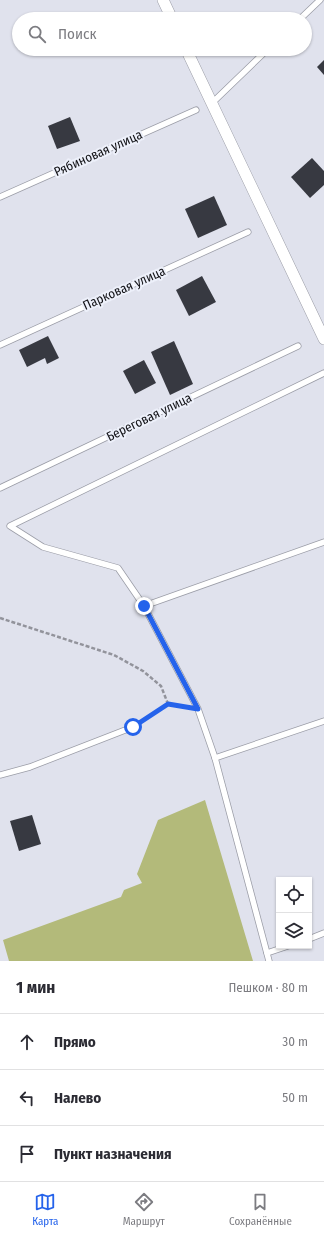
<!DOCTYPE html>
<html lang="ru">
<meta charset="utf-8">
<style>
:root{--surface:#fff;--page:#f2f2f3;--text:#2b2b33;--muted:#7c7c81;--line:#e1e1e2;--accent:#2563eb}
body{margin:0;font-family:"Fira Sans Condensed",sans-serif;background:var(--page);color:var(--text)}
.controls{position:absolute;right:12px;bottom:12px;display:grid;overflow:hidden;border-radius:0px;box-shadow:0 1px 3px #0004}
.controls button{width:36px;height:36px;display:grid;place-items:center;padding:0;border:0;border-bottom:1px solid var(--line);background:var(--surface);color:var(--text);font:20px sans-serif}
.stop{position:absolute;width:12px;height:12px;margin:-9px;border:3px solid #2563eb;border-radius:50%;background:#fff}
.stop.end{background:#2563eb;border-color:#fff;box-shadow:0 1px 4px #0008}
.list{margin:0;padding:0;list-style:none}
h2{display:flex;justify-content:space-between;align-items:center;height:52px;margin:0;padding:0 16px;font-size:17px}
h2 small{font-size:13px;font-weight:400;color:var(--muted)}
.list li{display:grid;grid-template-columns:26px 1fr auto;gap:12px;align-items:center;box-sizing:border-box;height:56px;padding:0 16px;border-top:1px solid var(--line)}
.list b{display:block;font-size:15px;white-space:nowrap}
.list em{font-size:13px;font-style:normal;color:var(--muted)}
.icon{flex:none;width:22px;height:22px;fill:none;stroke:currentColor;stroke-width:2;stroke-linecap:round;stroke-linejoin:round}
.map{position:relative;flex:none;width:324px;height:961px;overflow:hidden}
.search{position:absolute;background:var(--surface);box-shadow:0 1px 3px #0004;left:12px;right:12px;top:12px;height:44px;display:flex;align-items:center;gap:10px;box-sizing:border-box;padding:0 14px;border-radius:22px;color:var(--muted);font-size:15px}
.sheet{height:220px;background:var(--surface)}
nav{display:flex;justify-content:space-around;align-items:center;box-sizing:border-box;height:56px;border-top:1px solid var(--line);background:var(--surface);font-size:11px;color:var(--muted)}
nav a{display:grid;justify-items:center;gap:2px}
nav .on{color:var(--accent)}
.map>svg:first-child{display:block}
</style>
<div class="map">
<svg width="324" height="961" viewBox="0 0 324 961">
<rect width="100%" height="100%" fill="#e0e2ed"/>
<path fill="#b3ba7a" d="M205 800 253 961H9L3 940 121 897 124 890 142 883 137 874 158 820Z"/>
<g fill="#373941">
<path d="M324 60V75L317 67Z"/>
<path d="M70 117 80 141 57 149 48 126Z"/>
<path d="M312 158 324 171V185L310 198 291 177Z"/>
<path d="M214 196 227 225 198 238 185 209Z"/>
<path d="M202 276 216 302 189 316 176 290Z"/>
<path d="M48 336 59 358 47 364 45 358 27 367 19 350Z"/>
<path d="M174 341 193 384 170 395 151 352Z"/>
<path d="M144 360 156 383 135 394 123 371Z"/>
<path d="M32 815 41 844 19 851 10 821Z"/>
</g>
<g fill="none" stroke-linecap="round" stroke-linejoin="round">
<defs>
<g id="service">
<path d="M300 19 320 0"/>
<path d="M212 103 268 49"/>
<path d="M0 197 196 110"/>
<path d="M0 345 248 232"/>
<path d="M0 488 298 346"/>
<path d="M144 606 324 542"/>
<path d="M215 758 324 721"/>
<path d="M0 775 30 767 133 727"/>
<path d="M309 939 324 933"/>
<path d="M267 953 288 946"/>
<path d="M269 961 215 758 198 709 144 606 118 568 43 547 10 526 324 373"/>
</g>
<g id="minor">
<path d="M163 0 172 19"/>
<path d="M186 49 324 339"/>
</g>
</defs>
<use href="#service" stroke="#9b9da7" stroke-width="7"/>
<use href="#minor" stroke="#9b9da7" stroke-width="12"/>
<g stroke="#92939b" stroke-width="2.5" stroke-dasharray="4 2" stroke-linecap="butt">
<path d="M0 618 114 655 143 671 161 686 168 704"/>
<path d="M140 723 168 704 187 707"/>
</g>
<use href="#service" stroke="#fff" stroke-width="5.5"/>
<use href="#minor" stroke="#fff" stroke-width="11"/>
</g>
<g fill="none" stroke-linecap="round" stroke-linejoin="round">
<path stroke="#2563eb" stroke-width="5" d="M133 727 168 704 198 709 144 606"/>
</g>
<g text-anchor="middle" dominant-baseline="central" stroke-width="4" stroke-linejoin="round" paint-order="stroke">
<g font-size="13" fill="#111115" stroke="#edf0fa">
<text transform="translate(98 153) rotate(-24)">Рябиновая улица</text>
<text transform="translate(124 288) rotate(-24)">Парковая улица</text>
<text transform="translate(149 417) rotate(-26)">Береговая улица</text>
</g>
</g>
</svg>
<div class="controls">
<button><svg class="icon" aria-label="locate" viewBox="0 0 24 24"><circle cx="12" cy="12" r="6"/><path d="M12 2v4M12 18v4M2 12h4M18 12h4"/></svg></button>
<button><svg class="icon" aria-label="layers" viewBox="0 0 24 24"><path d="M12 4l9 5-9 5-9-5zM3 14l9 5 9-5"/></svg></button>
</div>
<div class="stop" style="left:133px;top:727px"></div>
<div class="stop end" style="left:144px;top:606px"></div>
<div class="search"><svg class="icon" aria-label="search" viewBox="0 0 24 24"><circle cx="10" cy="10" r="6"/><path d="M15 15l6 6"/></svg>Поиск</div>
</div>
<section class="sheet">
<h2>1 мин<small>Пешком · 80 m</small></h2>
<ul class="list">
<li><svg class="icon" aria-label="ahead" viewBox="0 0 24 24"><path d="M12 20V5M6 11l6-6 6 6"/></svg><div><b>Прямо</b></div><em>30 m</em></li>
<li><svg class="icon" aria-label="left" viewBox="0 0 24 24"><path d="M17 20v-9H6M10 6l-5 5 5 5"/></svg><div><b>Налево</b></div><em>50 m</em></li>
<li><svg class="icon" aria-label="arrive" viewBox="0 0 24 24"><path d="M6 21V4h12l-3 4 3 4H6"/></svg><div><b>Пункт назначения</b></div></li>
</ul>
</section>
<nav>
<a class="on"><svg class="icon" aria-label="map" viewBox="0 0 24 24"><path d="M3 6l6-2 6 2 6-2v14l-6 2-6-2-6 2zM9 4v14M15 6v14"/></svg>Карта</a>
<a><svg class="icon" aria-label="directions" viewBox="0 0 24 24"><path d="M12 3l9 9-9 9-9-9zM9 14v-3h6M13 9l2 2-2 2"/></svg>Маршрут</a>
<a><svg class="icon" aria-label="saved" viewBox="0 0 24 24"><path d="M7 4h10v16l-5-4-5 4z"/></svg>Сохранённые</a>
</nav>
